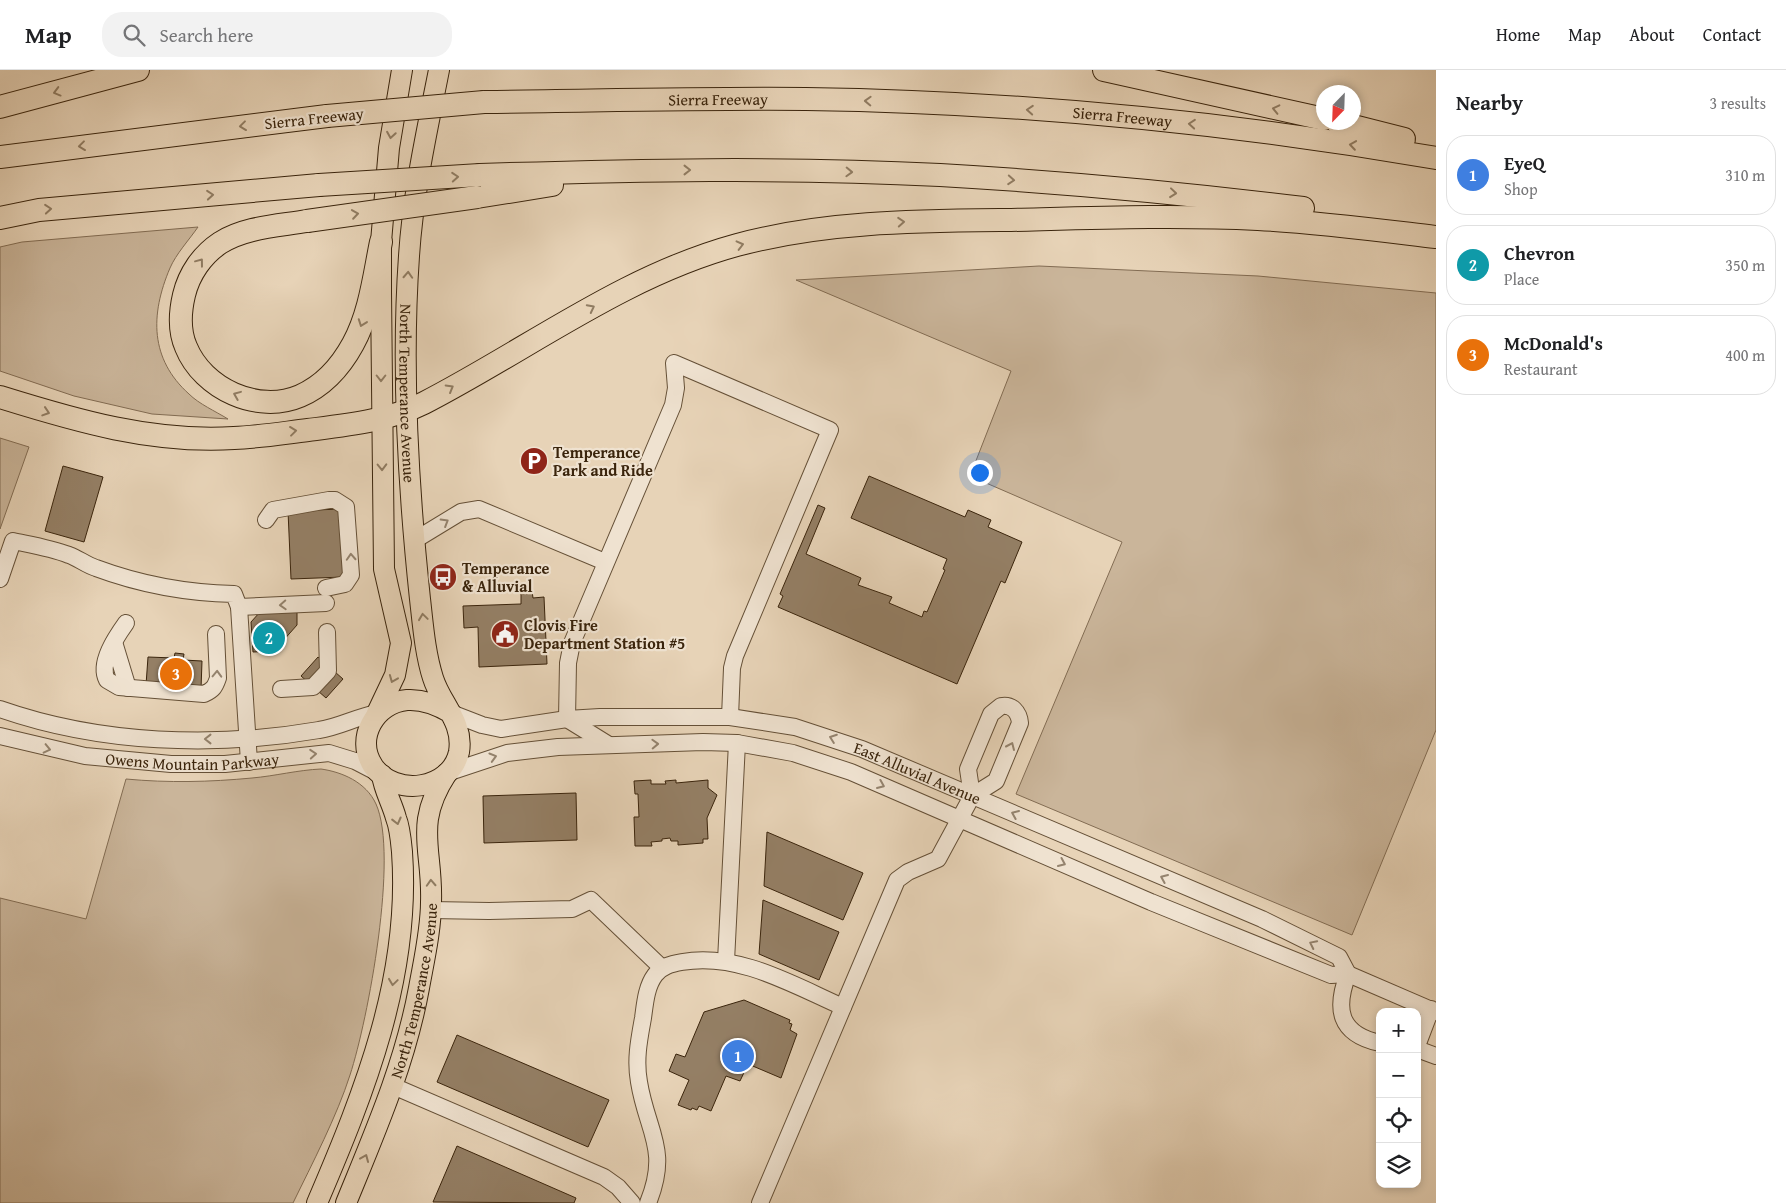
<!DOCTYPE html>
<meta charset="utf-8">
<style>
:root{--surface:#fff;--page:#f2f2f2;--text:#202124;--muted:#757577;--line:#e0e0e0;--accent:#ea580c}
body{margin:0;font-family:"Gentium Book Plus",serif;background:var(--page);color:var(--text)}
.controls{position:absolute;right:15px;bottom:15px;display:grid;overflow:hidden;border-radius:10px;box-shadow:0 2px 8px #0003}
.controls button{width:45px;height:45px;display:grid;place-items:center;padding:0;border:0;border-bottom:1px solid var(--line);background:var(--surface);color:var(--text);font:25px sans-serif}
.compass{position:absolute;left:1316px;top:15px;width:45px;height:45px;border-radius:50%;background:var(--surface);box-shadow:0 2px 8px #0003;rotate:203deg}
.you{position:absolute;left:979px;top:402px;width:18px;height:18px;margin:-12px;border:4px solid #fff;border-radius:50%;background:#1a73e8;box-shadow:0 0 0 8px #1a73e833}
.badge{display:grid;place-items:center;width:32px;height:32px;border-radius:50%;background:var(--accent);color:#fff;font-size:16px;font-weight:700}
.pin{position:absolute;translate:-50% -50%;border:2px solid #fff;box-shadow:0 1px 5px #0006}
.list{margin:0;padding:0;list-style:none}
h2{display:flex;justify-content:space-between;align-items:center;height:65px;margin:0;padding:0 20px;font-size:21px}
h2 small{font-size:16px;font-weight:400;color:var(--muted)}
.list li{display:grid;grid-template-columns:32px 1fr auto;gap:15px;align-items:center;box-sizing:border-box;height:80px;margin:0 10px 10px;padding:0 10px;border:1px solid var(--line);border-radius:20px}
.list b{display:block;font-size:19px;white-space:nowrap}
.list p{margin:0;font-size:16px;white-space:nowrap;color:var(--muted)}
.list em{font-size:16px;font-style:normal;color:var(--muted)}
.icon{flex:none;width:28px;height:28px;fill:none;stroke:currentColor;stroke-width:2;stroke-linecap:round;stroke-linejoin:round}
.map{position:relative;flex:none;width:1436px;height:1133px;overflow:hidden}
header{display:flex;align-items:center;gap:30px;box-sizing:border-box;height:70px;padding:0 25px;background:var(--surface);border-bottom:1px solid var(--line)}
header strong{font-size:24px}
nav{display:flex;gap:28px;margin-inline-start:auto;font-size:18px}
.search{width:350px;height:45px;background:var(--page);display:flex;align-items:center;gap:12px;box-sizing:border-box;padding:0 18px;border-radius:20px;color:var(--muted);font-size:19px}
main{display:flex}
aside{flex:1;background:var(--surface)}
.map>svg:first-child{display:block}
</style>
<header>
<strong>Map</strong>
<div class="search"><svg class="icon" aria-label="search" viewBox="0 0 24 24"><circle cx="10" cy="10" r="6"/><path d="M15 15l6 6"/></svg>Search here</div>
<nav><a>Home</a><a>Map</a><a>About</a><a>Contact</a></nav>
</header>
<main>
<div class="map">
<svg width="1436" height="1133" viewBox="0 0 1436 1133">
<rect width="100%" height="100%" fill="#e7d3b7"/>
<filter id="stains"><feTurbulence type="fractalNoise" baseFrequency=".004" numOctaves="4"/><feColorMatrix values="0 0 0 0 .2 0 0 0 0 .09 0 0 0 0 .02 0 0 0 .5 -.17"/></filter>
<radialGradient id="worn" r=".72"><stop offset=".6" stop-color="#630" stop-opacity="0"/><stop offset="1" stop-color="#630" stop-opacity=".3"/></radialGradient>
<g fill="#cab59a" stroke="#826c53">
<path d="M198 157C189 170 176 184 170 198 150 245 150 289 189 324 199 334 215 341 228 349L152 344 74 326 0 301V177L22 172Z"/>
<path d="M1039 196 1258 206 1436 223V660L1352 865 1016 724 1122 472 970 406 1011 301 796 210Z"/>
<path d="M0 368 29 377 0 459Z"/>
<path d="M321 699C342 702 366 712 376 734 399 785 368 950 350 1005 337 1046 312 1094 293 1133H0V828L86 849 126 709C168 713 210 712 252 708 275 706 298 700 321 699Z"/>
</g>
<g fill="#947f65" stroke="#3a240c">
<path d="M63 396 103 407 84 472 45 461Z"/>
<path d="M869 406 965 447 968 440 991 450 988 457 1022 472 1005 513 1001 511 957 614 778 537 783 526 780 524 818 435 825 438 806 484 861 508 858 515 892 527 889 533 922 547 924 541 927 542 945 500 943 499 947 489 851 448Z"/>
<path d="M341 439 344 507 291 509 288 441Z"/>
<path d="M532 521 533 528 544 527 547 594 479 597 478 557 464 558 463 536 521 534V522Z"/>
<path d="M297 540V555L274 581 253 582 251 552 260 542Z"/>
<path d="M175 583 184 584 183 590 202 591 201 619 146 615 148 587 174 588Z"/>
<path d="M318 587 343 609 326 628 301 606Z"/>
<path d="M651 710V714H666L665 711 676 710V713L708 710V718L717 725 707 748 708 769H703V773L678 775V771H671L670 768 662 769V771L651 772 652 776H635L634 747H639L638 724H635L634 711Z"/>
<path d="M576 723 577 770 484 773 483 726Z"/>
<path d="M767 762 863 803 843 850 764 816Z"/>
<path d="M763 830 839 862 819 910 759 884Z"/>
<path d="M744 930 790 950 789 953 792 954 790 960 797 964 781 1008 748 994 740 1011 726 1006 711 1041 699 1036 697 1040 692 1038 691 1040 678 1035 689 1010 669 1001 676 984 685 987 704 942Z"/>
<path d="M457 965 609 1030 588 1077 437 1012Z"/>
<path d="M457 1076 576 1128 574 1133 433 1132Z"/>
</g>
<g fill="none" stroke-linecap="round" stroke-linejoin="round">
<defs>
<g id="minor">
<path d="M266 450 273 440 329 430H335L346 437 351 505 345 514 326 518"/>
<path d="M415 470 461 442 479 439 605 492"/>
<path d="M0 509 13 471C32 475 51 478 69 485 78 488 86 495 96 498 139 514 188 523 234 524L239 537 249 692"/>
<path d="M239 537 326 533"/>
<path d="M126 553C116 567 98 593 107 610L119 617 204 624C213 620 215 617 218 608L216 564"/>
<path d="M114 572 128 618"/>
<path d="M281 619 313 617 328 601 327 562"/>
<path d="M0 639C100 674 215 678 319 660 339 657 356 647 377 643"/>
<path id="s1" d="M451 643 482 655 501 659 567 649 600 647H730L795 657 862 679 1262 849 1339 887 1348 904"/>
<path id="s2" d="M0 666 85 686 171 694H225L329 683 355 691 380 704"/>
<path d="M609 675 567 649 568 593 572 573 673 335 676 318 674 293 830 360 735 586 732 598 730 647"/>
<path d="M447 703 507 683 558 677 703 672 737 673 793 683 851 702 1151 832 1331 905 1348 904 1436 942"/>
<path d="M431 840 489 841 572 839 591 830 662 898"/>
<path d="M726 891 737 673"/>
<path d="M1348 904C1335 938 1338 964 1380 973"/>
<path d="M1417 976 1431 939"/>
<path d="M1417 979 1436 986"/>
<path d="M393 1016 604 1107 618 1117 632 1133"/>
<path d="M648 1133C670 1079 647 1062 639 1012 635 990 639 970 643 948 645 934 646 917 655 905 662 896 671 894 682 892 738 882 793 915 843 937"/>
<path d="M760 1133 897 810 908 802 938 789 972 726 996 711 1020 653C1019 642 1012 634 1001 636L991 644 968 699 972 726"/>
</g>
<g id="major">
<path id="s3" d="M439 0C427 61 413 123 409 186 401 299 408 416 420 529 423 555 425 583 433 608 441 634 464 652 459 682 451 720 395 728 373 696 355 668 375 633 407 630 423 629 438 635 451 643"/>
<path d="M377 643 395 605 401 573 384 499 381 222V172L389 78 402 0"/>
<path d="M317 1133C365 1021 411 906 402 782 401 771 400 758 396 748 392 733 384 720 382 705"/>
<path id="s4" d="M346 1133C375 1062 405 994 419 918 424 890 431 860 431 832 433 778 413 755 447 703"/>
</g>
<g id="highway">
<path d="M1104 0 1324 49"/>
<path id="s5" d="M484 32C591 31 699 28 806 29 1016 32 1228 52 1436 88"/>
<path d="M0 37 138 0"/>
<path d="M1337 52 1404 69"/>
<path d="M0 87 327 46"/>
<path d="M480 105C633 100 787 97 940 105 1061 112 1182 123 1303 138"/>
<path d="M477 127 552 115"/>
<path d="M0 148 39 140 319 115"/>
<path d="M307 151C278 156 245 157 220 173 202 185 189 204 184 225 180 242 179 261 186 277 203 319 258 344 300 326 323 316 341 296 353 274 370 243 374 206 381 172"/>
<path d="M0 327C77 351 152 373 234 368 259 367 283 363 308 360 348 355 388 351 424 333 527 280 623 206 737 175 826 151 919 151 1011 150 1093 148 1175 145 1258 149 1317 152 1377 160 1436 167"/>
</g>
</defs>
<use href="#minor" stroke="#655037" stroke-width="18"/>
<use href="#major" stroke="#3a240c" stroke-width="22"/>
<use href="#highway" stroke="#3a240c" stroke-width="24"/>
<use href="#minor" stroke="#efe2d0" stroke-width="16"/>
<use href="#major" stroke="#e7d3b7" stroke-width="20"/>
<use href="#highway" stroke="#e7d3b7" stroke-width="22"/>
<defs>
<g id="highway-bridge">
<path d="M327 46 484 32"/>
<path d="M319 115 480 105"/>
<path d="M307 151 477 127"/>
</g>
</defs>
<use href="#highway-bridge" stroke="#3a240c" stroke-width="24" stroke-linecap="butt"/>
<use href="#highway-bridge" stroke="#e7d3b7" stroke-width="22"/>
</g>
<defs><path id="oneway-chevron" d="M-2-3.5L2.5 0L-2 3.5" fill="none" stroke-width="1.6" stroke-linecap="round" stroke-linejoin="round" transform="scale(1.25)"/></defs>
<g stroke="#907c62">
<use href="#oneway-chevron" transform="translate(57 22) rotate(165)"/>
<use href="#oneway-chevron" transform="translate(868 31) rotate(-178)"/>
<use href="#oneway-chevron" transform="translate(1276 39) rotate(-167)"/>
<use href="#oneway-chevron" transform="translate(1030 40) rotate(-176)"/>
<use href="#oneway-chevron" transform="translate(1192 54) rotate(-175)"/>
<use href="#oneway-chevron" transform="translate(243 56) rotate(173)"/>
<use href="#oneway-chevron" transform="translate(391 65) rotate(99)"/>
<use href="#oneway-chevron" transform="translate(1353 75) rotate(-172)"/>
<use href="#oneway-chevron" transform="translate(82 76) rotate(173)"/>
<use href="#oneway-chevron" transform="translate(687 100)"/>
<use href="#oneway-chevron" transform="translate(849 102) rotate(2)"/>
<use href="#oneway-chevron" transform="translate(455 107) rotate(-4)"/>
<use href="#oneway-chevron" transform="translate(1011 110) rotate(4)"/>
<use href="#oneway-chevron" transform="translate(1173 123) rotate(6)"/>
<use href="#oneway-chevron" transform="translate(210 125) rotate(-5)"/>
<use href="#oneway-chevron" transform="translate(48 139) rotate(-5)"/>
<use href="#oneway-chevron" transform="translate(355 144) rotate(-8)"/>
<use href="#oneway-chevron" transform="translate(901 152) rotate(-4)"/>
<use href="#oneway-chevron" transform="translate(740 175) rotate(-14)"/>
<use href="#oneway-chevron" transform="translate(200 192) rotate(-53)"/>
<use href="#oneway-chevron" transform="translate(408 205) rotate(-87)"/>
<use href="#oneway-chevron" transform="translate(591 238) rotate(-27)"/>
<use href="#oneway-chevron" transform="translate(362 253) rotate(110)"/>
<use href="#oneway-chevron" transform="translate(381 308) rotate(90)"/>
<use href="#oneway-chevron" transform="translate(450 318) rotate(-30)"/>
<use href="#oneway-chevron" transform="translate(237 325) rotate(-158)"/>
<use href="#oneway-chevron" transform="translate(46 342) rotate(18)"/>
<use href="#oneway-chevron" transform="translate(293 361) rotate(-7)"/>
<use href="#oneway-chevron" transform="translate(382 397) rotate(89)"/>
<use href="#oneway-chevron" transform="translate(423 547) rotate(-98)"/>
<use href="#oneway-chevron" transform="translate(393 609) rotate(112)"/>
<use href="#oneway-chevron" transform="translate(397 751) rotate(76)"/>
<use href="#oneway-chevron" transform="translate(431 813) rotate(-93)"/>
<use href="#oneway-chevron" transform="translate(393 912) rotate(98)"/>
<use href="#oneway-chevron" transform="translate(365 1088) rotate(-67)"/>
</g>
<g stroke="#94836e">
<use href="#oneway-chevron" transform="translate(445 452) rotate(-31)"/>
<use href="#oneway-chevron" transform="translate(351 487) rotate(-93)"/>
<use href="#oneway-chevron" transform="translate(283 535) rotate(177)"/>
<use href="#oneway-chevron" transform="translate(217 604) rotate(-88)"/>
<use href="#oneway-chevron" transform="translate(833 668) rotate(-160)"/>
<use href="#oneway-chevron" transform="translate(208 669) rotate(180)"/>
<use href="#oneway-chevron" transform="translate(655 674) rotate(-2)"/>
<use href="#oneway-chevron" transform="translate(1011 676) rotate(-66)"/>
<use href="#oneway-chevron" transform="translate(47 679) rotate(13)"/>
<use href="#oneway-chevron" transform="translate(313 684) rotate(-4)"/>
<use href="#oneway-chevron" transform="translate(493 687) rotate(-16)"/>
<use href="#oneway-chevron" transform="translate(881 715) rotate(23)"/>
<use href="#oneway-chevron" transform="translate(1015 744) rotate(-157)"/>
<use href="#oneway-chevron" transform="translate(1062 793) rotate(24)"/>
<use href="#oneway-chevron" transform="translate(1164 808) rotate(-157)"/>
<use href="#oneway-chevron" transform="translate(1313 874) rotate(-154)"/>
</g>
<defs>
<symbol id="parking-disc" viewBox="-11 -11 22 22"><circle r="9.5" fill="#8f2418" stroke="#efe2d0"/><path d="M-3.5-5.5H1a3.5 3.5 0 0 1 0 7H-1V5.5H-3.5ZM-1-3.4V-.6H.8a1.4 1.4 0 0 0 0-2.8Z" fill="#fff"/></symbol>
<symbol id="bus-disc" viewBox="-11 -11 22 22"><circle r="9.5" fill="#8f2418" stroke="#efe2d0"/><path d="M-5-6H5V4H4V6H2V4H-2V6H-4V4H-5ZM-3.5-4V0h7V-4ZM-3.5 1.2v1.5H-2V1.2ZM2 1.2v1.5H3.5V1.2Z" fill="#fff"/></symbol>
<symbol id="civic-disc" viewBox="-11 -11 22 22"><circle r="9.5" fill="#8f2418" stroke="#efe2d0"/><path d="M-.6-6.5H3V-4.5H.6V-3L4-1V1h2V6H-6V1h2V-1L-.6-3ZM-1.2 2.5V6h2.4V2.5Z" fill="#fff"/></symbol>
</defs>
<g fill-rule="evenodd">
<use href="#parking-disc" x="518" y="375" width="32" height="32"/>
<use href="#bus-disc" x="427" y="491" width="32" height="32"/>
<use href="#civic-disc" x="489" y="548" width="32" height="32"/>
</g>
<g text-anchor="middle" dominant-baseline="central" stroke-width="4.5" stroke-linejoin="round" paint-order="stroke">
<g font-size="16" fill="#3a240c" stroke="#efe2d0">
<text stroke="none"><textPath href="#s5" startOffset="234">Sierra Freeway</textPath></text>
<text stroke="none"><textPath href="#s5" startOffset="639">Sierra Freeway</textPath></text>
<text transform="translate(314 48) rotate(-6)">Sierra Freeway</text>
<text stroke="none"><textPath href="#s3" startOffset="326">North Temperance Avenue</textPath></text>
<text stroke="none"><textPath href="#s2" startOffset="195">Owens Mountain Parkway</textPath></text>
<text stroke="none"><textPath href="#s1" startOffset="479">East Alluvial Avenue</textPath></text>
<text stroke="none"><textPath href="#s4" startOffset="224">North Temperance Avenue</textPath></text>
</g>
<g font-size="16" font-weight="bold" fill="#3a240c" stroke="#efe2d0" text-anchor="start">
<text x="553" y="382">Temperance<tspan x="553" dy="18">Park and Ride</tspan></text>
<text x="462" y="498">Temperance<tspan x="462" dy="18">&amp; Alluvial</tspan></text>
<text x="524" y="555">Clovis Fire<tspan x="524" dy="18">Department Station #5</tspan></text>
</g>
</g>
<rect width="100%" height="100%" filter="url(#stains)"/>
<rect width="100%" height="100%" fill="url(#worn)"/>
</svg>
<div class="controls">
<button>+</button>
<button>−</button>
<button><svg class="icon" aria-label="locate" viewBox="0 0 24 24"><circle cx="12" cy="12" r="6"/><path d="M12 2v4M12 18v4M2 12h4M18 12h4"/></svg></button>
<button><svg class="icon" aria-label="layers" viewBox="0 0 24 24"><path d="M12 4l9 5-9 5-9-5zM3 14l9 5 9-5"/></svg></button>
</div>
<svg class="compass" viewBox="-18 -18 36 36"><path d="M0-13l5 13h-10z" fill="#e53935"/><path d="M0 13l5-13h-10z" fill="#757577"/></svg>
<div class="you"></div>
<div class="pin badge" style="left:738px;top:986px;background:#3f7fe0">1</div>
<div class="pin badge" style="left:269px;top:568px;background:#0f9aa8">2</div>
<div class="pin badge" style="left:176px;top:604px;background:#e8710a">3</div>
</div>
<aside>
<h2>Nearby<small>3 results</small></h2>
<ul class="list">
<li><span class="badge" style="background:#3f7fe0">1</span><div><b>EyeQ</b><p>Shop</p></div><em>310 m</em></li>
<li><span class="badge" style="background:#0f9aa8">2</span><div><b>Chevron</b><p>Place</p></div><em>350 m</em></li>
<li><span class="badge" style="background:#e8710a">3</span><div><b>McDonald's</b><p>Restaurant</p></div><em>400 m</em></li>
</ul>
</aside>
</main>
